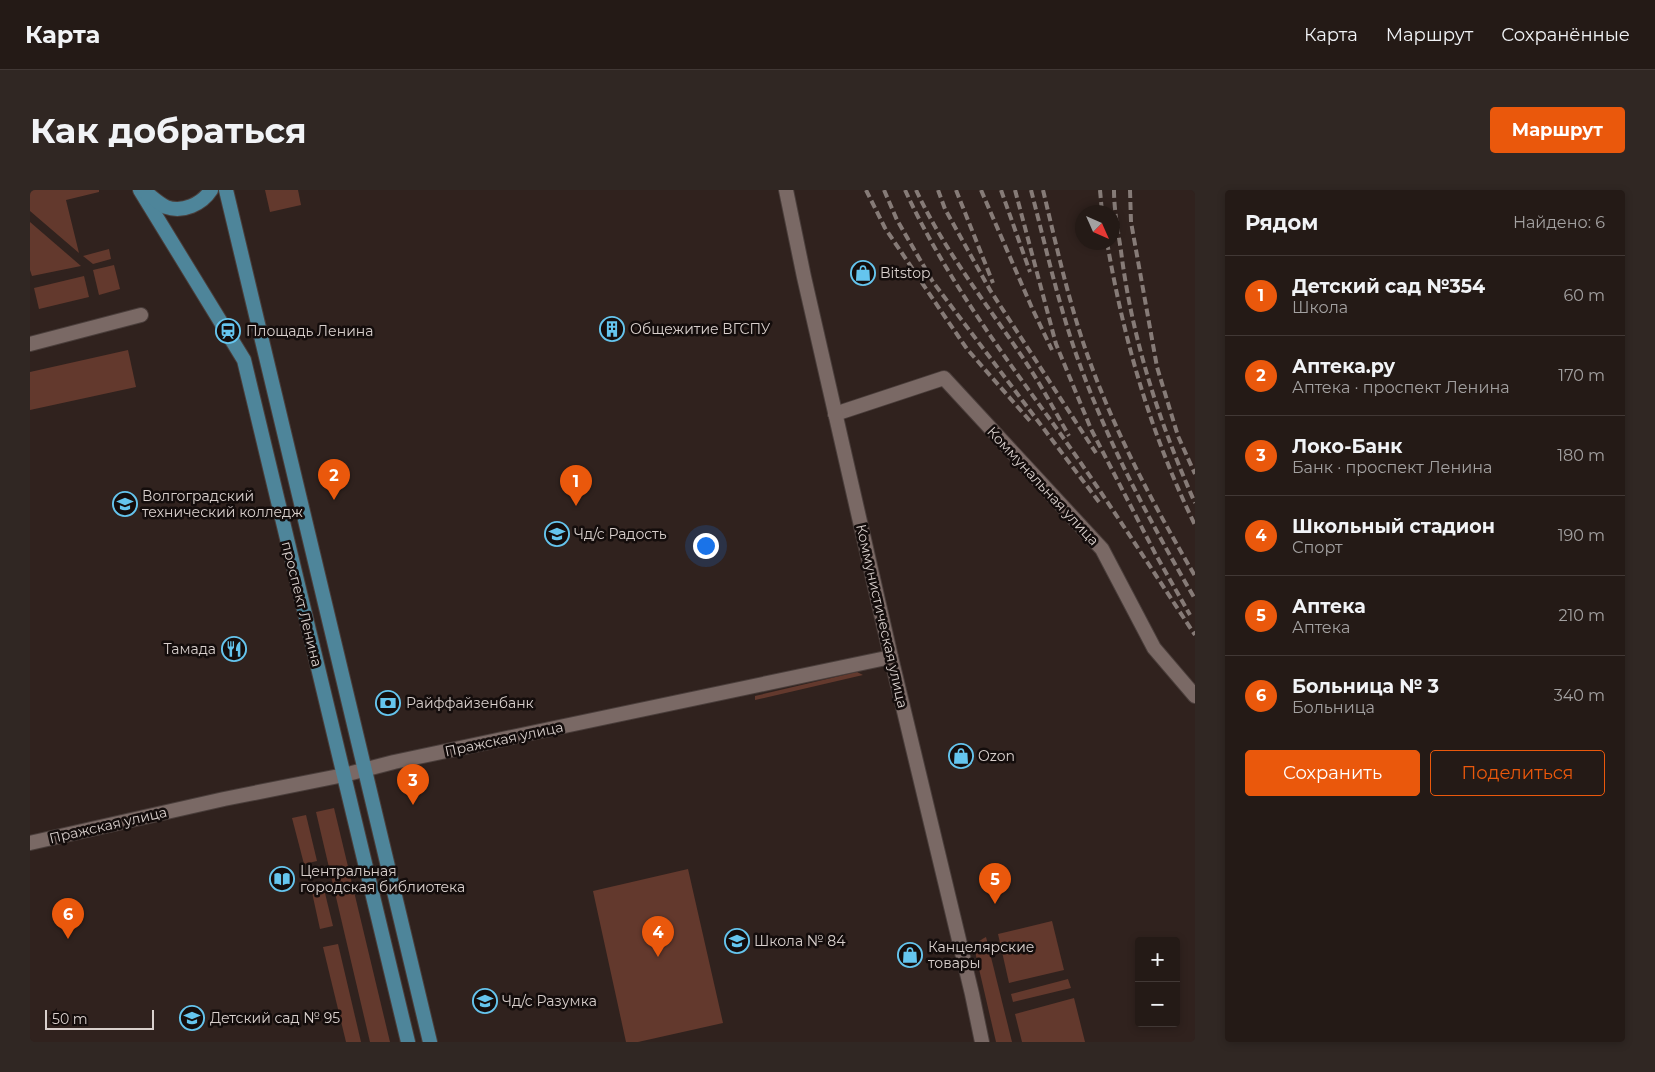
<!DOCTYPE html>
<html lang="ru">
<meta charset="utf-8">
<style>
:root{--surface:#241a16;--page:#302723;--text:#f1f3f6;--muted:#a3a1a1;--line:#413835;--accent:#ea580c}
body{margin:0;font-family:Montserrat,sans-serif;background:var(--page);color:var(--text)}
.controls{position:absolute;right:15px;bottom:15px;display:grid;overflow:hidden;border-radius:5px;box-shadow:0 2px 8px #0003}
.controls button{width:45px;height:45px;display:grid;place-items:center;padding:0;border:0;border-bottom:1px solid var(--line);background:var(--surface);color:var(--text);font:25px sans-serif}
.compass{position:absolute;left:1045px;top:15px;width:45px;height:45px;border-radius:50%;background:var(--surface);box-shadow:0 2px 8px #0003;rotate:135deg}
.scale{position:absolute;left:15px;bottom:12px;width:109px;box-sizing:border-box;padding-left:5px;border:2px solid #d9d0cd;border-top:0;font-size:14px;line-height:18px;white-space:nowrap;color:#d9d0cd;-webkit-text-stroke:4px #140d0c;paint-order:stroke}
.you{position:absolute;left:675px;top:355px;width:18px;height:18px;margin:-12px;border:4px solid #fff;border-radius:50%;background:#1a73e8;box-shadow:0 0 0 8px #1a73e833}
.badge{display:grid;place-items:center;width:32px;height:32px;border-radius:50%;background:var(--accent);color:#fff;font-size:16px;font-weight:700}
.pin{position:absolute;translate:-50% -41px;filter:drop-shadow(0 1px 2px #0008)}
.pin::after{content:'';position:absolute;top:26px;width:18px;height:15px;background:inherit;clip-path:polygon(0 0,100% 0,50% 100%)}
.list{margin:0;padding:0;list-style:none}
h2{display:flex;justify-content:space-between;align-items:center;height:65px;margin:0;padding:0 20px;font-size:21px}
h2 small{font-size:16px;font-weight:400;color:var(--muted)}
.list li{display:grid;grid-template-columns:32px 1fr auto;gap:15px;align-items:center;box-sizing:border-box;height:80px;padding:0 20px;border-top:1px solid var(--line)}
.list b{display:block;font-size:19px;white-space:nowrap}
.list p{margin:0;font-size:16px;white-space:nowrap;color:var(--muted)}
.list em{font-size:16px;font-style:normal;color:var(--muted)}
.actions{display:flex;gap:10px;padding:15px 20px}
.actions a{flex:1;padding:11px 0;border:1px solid var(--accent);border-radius:5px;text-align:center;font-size:18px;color:var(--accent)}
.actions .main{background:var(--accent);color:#fff}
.map{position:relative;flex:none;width:1165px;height:852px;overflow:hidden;border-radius:5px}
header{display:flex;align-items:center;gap:30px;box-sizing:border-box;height:70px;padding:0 25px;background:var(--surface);border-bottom:1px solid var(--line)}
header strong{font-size:24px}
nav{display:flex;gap:28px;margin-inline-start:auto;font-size:18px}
.intro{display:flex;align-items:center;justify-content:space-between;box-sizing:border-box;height:120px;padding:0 30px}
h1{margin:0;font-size:35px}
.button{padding:12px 22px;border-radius:5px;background:var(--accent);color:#fff;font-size:18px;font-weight:700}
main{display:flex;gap:30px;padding:0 30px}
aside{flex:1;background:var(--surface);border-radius:5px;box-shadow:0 2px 8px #0003}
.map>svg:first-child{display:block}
</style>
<header>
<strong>Карта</strong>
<nav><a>Карта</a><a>Маршрут</a><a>Сохранённые</a></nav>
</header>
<div class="intro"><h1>Как добраться</h1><a class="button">Маршрут</a></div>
<main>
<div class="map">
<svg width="1165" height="852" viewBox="0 0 1165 852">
<rect width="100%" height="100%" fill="#30221e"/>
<g fill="#63392d">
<path d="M0 0H69V2L36 10 49 63 0 21Z"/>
<path d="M235 0H268L271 15 240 22Z"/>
<path d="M0 32 51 76 2 86 0 80Z"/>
<path d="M79 59 81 69 63 74 53 66Z"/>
<path d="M84 75 90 99 69 105 63 80Z"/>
<path d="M54 86 59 107 9 119 4 98Z"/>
<path d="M98 160 106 197 0 220V182Z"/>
<path d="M827 482 833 485 725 510V506Z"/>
<path d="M304 618 360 852H340L286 622Z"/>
<path d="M276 625 287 671 274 674 262 628Z"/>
<path d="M658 679 693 833 608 852H596L563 701Z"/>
<path d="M293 695 303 736 290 739 281 698Z"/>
<path d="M1022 731 1034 780 979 793 968 744Z"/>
<path d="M956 747 982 852H966L946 766C945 755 946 752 956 747Z"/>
<path d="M308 754 331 852H316L293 757Z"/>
<path d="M1038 789 1041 798 983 812 981 804Z"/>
<path d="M1044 808 1055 852H992L985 824Z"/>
</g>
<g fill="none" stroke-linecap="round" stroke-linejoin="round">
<defs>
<g id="minor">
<path d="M0 154 111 125"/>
<path d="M805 224 914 188 1072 359 1124 458 1165 506"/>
</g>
<path id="tertiary" d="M0 653 194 609 314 585 364 572 861 467"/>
<path id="secondary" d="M756 0 774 87 861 467 942 804 952 852"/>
<g id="primary">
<path d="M110 0 214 170 378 852"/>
<path d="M196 0 400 852"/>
<path d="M114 1C121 6 128 13 136 17 153 23 172 14 181 0"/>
</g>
</defs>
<use href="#minor" stroke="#4a3e3b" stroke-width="16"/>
<use href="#tertiary" stroke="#4a3e3b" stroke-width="16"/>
<use href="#secondary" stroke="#4a3e3b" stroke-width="16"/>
<use href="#primary" stroke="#4a3e3b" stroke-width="16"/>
<use href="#minor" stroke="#7a6965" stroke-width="14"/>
<use href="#tertiary" stroke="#7a6965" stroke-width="14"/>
<use href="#secondary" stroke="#7a6965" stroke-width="14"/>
<use href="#primary" stroke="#4e859a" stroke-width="14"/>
<g stroke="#867b77" stroke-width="4" stroke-dasharray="8 4" stroke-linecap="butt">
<path d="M836 0 855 38 911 121 937 159 1000 231"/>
<path d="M854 0 867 30 903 92 1069 312"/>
<path d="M875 0C916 89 975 167 1032 246 1078 311 1121 378 1165 445"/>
<path d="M886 0C915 62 957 114 995 171 1011 195 1025 221 1039 246"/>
<path d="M908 0 915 19 960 100 1066 263"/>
<path d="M926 0 963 93"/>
<path d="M951 0 1002 118 1022 160"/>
<path d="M971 0 1000 82"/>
<path d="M985 0 1026 154 1061 239 1126 365 1160 425"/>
<path d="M1001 0C1015 54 1027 108 1045 161 1075 248 1119 330 1165 409"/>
<path d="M1013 0C1026 54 1038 109 1056 161 1084 241 1123 314 1165 386"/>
<path d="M1070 0 1072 22"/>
<path d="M1084 0C1084 20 1088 41 1091 61 1102 149 1129 232 1165 313"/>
<path d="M1100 0 1101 32 1127 177 1148 246 1165 284"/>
<path d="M1077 52C1094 151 1121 245 1165 335"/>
</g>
</g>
<defs>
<symbol id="shop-ring" viewBox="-11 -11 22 22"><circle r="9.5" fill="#140d0c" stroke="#65c5ee" stroke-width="1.5"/><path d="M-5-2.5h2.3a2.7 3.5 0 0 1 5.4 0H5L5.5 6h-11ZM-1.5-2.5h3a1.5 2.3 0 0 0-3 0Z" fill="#65c5ee"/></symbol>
<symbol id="building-ring" viewBox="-11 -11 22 22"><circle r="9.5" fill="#140d0c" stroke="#65c5ee" stroke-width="1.5"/><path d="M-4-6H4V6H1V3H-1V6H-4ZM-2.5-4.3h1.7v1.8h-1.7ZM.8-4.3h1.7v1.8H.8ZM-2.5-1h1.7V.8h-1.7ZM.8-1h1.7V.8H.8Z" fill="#65c5ee"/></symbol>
<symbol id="station-ring" viewBox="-11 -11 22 22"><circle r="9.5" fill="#140d0c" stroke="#65c5ee" stroke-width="1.5"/><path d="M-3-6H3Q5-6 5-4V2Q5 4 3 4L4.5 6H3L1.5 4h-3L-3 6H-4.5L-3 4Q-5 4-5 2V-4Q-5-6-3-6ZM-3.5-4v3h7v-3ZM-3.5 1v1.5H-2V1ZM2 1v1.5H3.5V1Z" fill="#65c5ee"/></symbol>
<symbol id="university-ring" viewBox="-11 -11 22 22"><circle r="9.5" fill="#140d0c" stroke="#65c5ee" stroke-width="1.5"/><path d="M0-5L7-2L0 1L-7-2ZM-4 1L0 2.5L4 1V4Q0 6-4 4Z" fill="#65c5ee"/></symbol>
<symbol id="school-ring" viewBox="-11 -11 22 22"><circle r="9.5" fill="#140d0c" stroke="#65c5ee" stroke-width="1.5"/><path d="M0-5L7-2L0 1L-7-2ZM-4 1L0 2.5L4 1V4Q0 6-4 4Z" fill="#65c5ee"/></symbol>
<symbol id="restaurant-ring" viewBox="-11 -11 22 22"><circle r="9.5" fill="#140d0c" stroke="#65c5ee" stroke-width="1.5"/><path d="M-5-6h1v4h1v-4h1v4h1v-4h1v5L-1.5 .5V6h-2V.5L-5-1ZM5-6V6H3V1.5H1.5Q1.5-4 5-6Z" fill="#65c5ee"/></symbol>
<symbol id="bank-ring" viewBox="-11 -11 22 22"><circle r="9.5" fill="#140d0c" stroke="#65c5ee" stroke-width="1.5"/><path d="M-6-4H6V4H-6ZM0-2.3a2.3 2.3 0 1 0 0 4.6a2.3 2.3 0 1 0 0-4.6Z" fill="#65c5ee"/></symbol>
<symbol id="library-ring" viewBox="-11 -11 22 22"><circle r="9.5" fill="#140d0c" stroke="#65c5ee" stroke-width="1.5"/><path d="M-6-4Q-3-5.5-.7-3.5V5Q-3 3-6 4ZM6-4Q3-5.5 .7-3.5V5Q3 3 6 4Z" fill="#65c5ee"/></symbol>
</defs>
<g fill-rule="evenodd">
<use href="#shop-ring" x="819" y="69" width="28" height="28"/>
<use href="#building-ring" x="568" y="125" width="28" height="28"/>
<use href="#station-ring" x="184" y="127" width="28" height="28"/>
<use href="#university-ring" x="81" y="300" width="28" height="28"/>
<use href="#school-ring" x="513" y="330" width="28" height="28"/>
<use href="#restaurant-ring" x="190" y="445" width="28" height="28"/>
<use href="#bank-ring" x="344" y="499" width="28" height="28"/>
<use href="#shop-ring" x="917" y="552" width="28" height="28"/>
<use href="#library-ring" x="238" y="675" width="28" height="28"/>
<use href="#school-ring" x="693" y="737" width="28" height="28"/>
<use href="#shop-ring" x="866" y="751" width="28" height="28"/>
<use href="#school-ring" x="441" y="797" width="28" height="28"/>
<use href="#school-ring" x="148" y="814" width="28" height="28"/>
</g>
<g text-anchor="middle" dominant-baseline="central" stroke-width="5" stroke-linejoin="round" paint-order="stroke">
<g font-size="14" fill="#d9d0cd" stroke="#140d0c" text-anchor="start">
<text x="850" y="83">Bitstop</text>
<text x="600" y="139">Общежитие ВГСПУ</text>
<text x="216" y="141">Площадь Ленина</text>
<text x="112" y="306">Волгоградский<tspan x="112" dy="16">технический колледж</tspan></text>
<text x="544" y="344">Чд/с Радость</text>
<text x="186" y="459" text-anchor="end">Тамада</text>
<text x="376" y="513">Райффайзенбанк</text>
<text x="948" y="566">Ozon</text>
<text x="270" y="681">Центральная<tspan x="270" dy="16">городская библиотека</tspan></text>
<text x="724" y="751">Школа № 84</text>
<text x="898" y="757">Канцелярские<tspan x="898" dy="16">товары</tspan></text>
<text x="472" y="811">Чд/с Разумка</text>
<text x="180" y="828">Детский сад № 95</text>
</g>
<g font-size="14" fill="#d9d0cd" stroke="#140d0c">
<text transform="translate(1013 296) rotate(47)">Коммунальная улица</text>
<text transform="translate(272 414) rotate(76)">проспект Ленина</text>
<text transform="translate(852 426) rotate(77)">Коммунистическая улица</text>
<text transform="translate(474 549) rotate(-12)">Пражская улица</text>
<text transform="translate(78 635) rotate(-13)">Пражская улица</text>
</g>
</g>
</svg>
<div class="controls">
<button>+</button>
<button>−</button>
</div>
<svg class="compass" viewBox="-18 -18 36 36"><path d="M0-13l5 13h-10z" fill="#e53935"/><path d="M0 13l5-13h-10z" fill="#a3a1a1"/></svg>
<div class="scale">50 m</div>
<div class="you"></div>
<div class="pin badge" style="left:546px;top:316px">1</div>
<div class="pin badge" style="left:304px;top:310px">2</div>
<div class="pin badge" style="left:383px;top:615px">3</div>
<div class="pin badge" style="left:628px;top:767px">4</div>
<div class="pin badge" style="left:965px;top:714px">5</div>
<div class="pin badge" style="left:38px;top:749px">6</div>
</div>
<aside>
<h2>Рядом<small>Найдено: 6</small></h2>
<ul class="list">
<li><span class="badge">1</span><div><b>Детский сад №354</b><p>Школа</p></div><em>60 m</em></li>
<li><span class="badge">2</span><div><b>Аптека.ру</b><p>Аптека · проспект Ленина</p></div><em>170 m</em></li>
<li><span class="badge">3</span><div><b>Локо-Банк</b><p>Банк · проспект Ленина</p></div><em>180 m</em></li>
<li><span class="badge">4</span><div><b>Школьный стадион</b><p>Спорт</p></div><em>190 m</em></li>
<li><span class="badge">5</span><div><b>Аптека</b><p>Аптека</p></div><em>210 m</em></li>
<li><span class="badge">6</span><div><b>Больница № 3</b><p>Больница</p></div><em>340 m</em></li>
</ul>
<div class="actions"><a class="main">Сохранить</a><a>Поделиться</a></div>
</aside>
</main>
